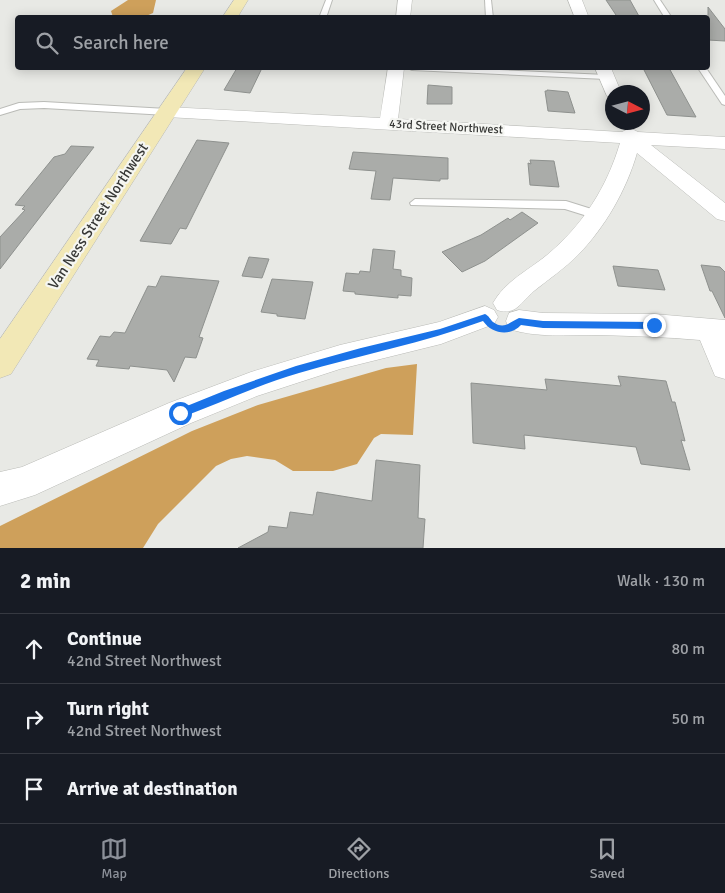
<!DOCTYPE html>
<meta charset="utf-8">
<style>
:root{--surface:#171b24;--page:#20242c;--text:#f1f3f6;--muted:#9ea1a6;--line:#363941;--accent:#8c9099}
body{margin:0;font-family:Signika,sans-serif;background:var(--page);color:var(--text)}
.compass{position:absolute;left:605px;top:85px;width:45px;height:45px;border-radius:50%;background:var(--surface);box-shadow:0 2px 12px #0003;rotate:96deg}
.stop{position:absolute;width:15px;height:15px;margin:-11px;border:4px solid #1a73e8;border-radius:50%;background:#fff}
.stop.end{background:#1a73e8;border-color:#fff;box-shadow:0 1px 5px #0008}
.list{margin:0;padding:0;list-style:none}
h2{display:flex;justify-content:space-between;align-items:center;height:65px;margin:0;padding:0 20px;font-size:21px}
h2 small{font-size:16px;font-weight:400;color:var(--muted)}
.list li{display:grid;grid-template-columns:32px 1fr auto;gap:15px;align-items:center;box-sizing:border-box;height:70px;padding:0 20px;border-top:1px solid var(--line)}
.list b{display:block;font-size:19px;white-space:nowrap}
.list p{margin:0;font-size:16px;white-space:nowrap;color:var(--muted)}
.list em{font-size:16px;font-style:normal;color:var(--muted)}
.icon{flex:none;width:28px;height:28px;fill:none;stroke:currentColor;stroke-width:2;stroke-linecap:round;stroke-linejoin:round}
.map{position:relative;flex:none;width:725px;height:548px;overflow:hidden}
.search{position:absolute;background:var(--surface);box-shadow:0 2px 12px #0003;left:15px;right:15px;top:15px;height:55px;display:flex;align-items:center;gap:12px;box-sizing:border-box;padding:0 18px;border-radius:5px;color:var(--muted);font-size:19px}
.sheet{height:275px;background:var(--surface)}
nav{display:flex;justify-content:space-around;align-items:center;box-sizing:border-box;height:70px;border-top:1px solid var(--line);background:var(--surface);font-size:14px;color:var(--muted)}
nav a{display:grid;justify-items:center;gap:2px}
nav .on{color:var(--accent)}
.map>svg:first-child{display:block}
</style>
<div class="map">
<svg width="725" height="548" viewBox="0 0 725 548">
<rect width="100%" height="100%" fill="#e8e9e5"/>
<g fill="#cea05b">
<path d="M128 0H156L153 13C141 19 126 18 113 17L111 11Z"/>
<path d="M417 364 413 435 381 434 374 438 357 464 333 471H293L275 460 247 456 231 459 216 466 158 524 143 548H0V526L192 431 258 405 386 368Z"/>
</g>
<g fill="#aaaca9" stroke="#8e918e">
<path d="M606 0H630L640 18H618Z"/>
<path d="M708 7 725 29V41L708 40Z"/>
<path d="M237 68H262L250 93 224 90Z"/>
<path d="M643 68H669L696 117 667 115Z"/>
<path d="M428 85 452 87V104H427Z"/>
<path d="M547 90 568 92 575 113 548 111 545 91H547Z"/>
<path d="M197 140 229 143 186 229 180 228 171 244 140 241Z"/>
<path d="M71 146 94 147 0 269V237L25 210 22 209 25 206 15 205 54 157 65 154Z"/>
<path d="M353 152 448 158V179H440V181L393 178 390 200 371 199 376 171 349 169Z"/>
<path d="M530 160 554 161 559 187 530 185 528 163 531 164Z"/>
<path d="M522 212 538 223 485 261 462 272 442 252 481 235 508 218 510 220Z"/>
<path d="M373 249 395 251 393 269 401 270V276L412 278 411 296 398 295V298L355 294V292L343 291 346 273 359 274 360 271 370 272Z"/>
<path d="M249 257 269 259 262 278 242 276Z"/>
<path d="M701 265 720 267 725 272V318L712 291H710Z"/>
<path d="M613 266 658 270 665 290 618 286Z"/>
<path d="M161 276 219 281 199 337 203 338 196 358 185 357 174 382 167 370 130 366 129 369 96 366 99 360 87 359 100 336 110 337 114 332 125 333 148 286 156 287Z"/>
<path d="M272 279 313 282 305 319 277 316V314L261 312Z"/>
<path d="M618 376 666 381 672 402H675L685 441 681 440 690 470 641 464 636 447 524 435 525 449 473 443 471 383 547 390 545 379 621 386Z"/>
<path d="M376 460 420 465 418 518 425 519 423 548H238L268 532 269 526 287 528 290 512 313 515 317 492 372 501Z"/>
</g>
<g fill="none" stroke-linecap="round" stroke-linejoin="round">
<defs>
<g id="lane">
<path d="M326 0H332L326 18H319Z"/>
<path d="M485 0H491L493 18H486Z"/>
<path d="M654 0H660L672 18H665Z"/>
<path d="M408 68H454L606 75 610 77 606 79 412 70Z"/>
<path d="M698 68H706L725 96V105L722 104Z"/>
<path d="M44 102 167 109 172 112 167 115 44 108 20 109 0 115V109L19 103Z"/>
<path d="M415 199 566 201 601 212 603 215 597 219 565 209 411 205 410 203Z"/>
</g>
<g id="street">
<path d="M398 0H412L410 18H396Z"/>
<path d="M568 0H582L589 18H575Z"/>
<path d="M388 68H404L398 119 622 132 630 128 638 132 725 137V149L651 145 725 203V221L717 219 637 153C626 191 605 227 578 255 565 268 549 279 534 291 520 303 516 316 497 310L493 303C505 281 529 270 547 255 583 225 607 187 620 143L167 117 161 116 158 112 161 108 167 107 380 118Z"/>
<path d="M595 68H611L621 92H612V97L607 96Z"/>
<path d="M485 306 494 310 498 317 494 324 441 344 340 369 257 396 191 423 35 495 0 506V472L22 467 169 403 251 372 340 345 439 322Z"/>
<path d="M519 310 543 313 654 314 725 320V379L715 376 700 340C666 337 632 336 597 335 568 335 537 338 509 329L506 321 509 313Z"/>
</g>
<g id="secondary">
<path d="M234 0H248L237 18H222Z"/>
<path d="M187 68H205L11 374 0 378V339Z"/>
</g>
</defs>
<use href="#lane" stroke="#babbb7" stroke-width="2"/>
<use href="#street" stroke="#babbb7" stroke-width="1"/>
<use href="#secondary" stroke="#babbb7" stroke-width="1"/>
<use href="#lane" fill="#fff" fill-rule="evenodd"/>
<use href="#street" fill="#fff" fill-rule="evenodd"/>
<use href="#secondary" fill="#f2e8b6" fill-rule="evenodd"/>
</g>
<path fill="#1a73e8" d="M485 314C489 316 490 319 493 322 504 330 510 322 519 318L543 321 654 322 658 325 654 329 543 328 521 325C510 337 492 334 483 321 423 343 360 355 299 373 258 385 220 403 180 418L175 413 177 410 224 391 296 366 361 348 440 329Z"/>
<g text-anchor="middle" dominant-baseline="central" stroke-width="4.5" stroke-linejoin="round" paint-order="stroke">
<g font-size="12" fill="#373836" stroke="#f5f6f2">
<text transform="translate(446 127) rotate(3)">43rd Street Northwest</text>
</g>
<g font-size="15" fill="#373836" stroke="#f5f6f2">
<text transform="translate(98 216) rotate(-57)">Van Ness Street Northwest</text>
</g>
</g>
</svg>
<svg class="compass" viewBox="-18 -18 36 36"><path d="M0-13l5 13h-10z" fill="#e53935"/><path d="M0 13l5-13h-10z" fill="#9ea1a6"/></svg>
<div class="stop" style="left:180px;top:413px"></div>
<div class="stop end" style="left:654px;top:325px"></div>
<div class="search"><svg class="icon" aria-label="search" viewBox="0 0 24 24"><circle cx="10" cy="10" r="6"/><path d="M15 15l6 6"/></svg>Search here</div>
</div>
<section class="sheet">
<h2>2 min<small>Walk · 130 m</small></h2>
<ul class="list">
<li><svg class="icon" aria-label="ahead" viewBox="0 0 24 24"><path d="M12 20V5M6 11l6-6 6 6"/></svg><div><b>Continue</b><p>42nd Street Northwest</p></div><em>80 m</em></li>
<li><svg class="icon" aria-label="right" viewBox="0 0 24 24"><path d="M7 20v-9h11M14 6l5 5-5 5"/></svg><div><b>Turn right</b><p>42nd Street Northwest</p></div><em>50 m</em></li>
<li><svg class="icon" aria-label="arrive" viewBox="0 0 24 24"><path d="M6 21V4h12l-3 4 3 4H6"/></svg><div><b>Arrive at destination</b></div></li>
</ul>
</section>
<nav>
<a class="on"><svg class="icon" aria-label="map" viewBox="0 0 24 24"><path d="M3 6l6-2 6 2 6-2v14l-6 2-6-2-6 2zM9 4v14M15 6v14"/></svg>Map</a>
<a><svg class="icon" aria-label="directions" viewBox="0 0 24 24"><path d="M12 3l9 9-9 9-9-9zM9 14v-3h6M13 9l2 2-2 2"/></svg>Directions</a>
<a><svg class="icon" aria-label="saved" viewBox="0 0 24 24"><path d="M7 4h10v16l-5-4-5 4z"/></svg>Saved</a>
</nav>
